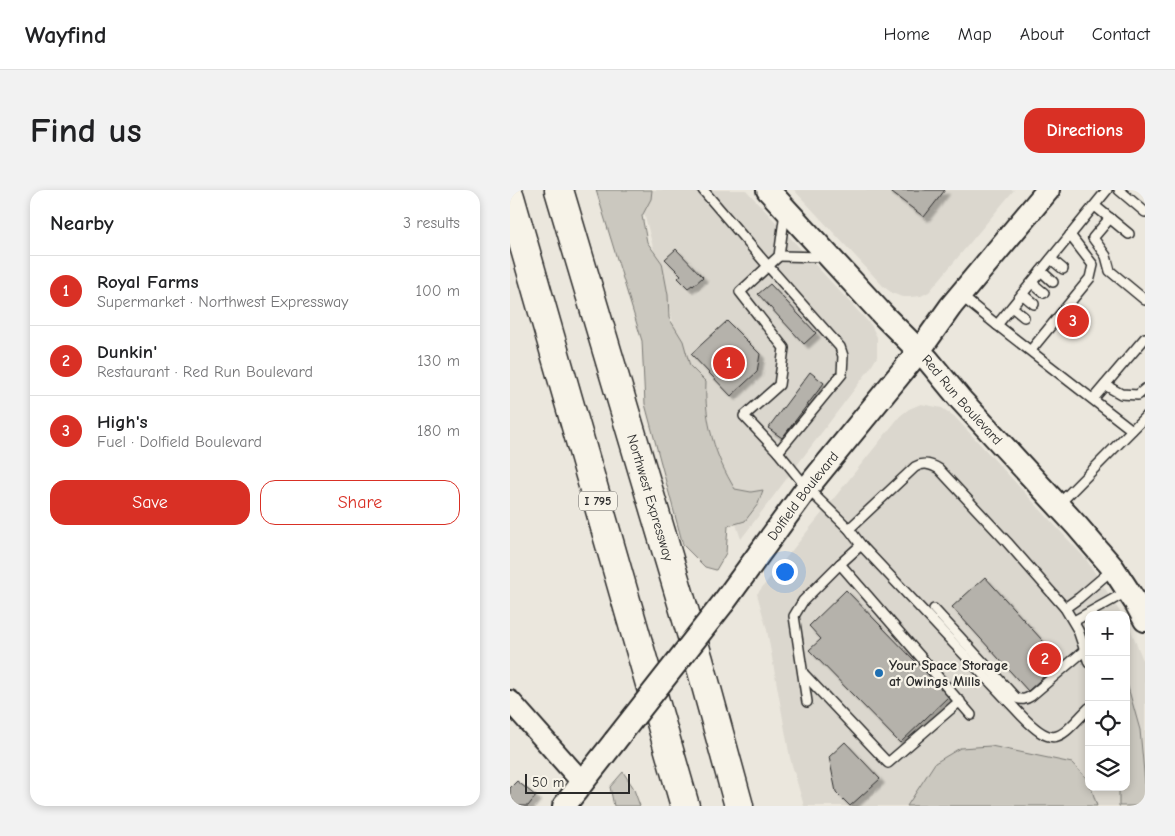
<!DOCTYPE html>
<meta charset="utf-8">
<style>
:root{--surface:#fff;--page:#f2f2f2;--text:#202124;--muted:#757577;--line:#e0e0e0;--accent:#d93025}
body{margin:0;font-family:"Comic Neue",sans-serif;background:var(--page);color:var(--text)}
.controls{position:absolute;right:15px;bottom:15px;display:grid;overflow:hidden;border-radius:10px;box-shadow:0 2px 8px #0003}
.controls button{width:45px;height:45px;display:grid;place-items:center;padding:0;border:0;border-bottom:1px solid var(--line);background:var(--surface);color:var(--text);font:25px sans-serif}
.scale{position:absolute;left:15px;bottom:12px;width:105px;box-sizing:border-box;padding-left:5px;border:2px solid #2b2b2b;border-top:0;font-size:14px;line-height:18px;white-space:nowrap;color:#2b2b2b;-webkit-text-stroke:4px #f7f3e8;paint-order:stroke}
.you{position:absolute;left:274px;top:381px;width:18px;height:18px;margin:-12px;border:4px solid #fff;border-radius:50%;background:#1a73e8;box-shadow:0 0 0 8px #1a73e833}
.badge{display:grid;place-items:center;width:32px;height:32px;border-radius:50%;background:var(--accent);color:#fff;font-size:16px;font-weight:700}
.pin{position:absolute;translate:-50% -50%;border:2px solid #fff;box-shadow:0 1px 5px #0006}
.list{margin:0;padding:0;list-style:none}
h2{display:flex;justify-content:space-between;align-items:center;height:65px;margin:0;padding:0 20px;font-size:21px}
h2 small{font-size:16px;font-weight:400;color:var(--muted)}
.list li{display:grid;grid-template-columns:32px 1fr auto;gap:15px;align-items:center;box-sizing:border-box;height:70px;padding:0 20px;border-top:1px solid var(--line)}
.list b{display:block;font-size:19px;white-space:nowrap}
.list p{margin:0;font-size:16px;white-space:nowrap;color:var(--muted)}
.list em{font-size:16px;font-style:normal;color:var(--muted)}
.actions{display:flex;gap:10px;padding:15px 20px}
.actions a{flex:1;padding:11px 0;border:1px solid var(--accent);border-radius:15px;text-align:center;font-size:18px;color:var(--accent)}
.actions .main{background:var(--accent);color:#fff}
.icon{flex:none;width:28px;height:28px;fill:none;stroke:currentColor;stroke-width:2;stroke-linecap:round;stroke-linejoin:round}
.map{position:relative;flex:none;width:635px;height:616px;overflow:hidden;border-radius:15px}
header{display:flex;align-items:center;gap:30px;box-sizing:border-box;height:70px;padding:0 25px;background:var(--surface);border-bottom:1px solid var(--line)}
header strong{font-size:24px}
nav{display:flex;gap:28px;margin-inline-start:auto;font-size:18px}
.intro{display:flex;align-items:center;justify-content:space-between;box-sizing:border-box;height:120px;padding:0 30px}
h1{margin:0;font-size:35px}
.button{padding:12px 22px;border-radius:15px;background:var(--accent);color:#fff;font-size:18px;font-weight:700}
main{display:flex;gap:30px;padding:0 30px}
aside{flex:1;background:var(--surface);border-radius:15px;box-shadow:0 2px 8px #0003}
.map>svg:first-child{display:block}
</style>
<header>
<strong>Wayfind</strong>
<nav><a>Home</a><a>Map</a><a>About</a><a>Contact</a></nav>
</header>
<div class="intro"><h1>Find us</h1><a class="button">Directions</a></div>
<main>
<aside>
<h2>Nearby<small>3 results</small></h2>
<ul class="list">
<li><span class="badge">1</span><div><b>Royal Farms</b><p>Supermarket · Northwest Expressway</p></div><em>100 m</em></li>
<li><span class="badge">2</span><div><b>Dunkin'</b><p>Restaurant · Red Run Boulevard</p></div><em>130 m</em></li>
<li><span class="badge">3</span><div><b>High's</b><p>Fuel · Dolfield Boulevard</p></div><em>180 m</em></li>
</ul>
<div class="actions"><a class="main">Save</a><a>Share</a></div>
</aside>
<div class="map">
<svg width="635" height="616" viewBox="0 0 635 616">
<defs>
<filter id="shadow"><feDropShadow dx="4.5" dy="4.5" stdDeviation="1" flood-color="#0004"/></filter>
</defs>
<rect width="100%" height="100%" fill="#ebe7dd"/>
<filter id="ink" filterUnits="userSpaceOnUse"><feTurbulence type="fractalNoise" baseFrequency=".02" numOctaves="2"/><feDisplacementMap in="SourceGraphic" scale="10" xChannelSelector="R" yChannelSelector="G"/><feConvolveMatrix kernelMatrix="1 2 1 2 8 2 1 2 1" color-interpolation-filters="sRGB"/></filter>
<g filter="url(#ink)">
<g fill="#dbd7ce">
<path d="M128 0H236L361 135 367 147V167L359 180 231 349 180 197Z"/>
<path d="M284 0H504L419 102 411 106 401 107H392L382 103 373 96Z"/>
<path d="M411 214 432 218 444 226 576 369 612 425H579V597H616V430L618 433 635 475V616H294L280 568 257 440 247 404 390 226 399 219Z"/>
</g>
<g fill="#cbc8bf" stroke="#7b7a75">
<path d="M86 0H142L141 9 132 26 137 52 152 73 158 105 159 128 173 151 180 176 196 192C194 230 205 267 225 299L241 302 253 300 248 314 235 331 218 336 216 363 206 380 195 377 173 355 135 214 132 151Z"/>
<path d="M616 490 630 540 635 593V616H609V597H616Z"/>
<path d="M481 556 562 573 579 591V597H581L587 616H397L425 573 450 558Z"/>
<path d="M113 582 123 597 130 616H104L100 597Z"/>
</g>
<g fill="#b5b2ab" stroke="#2b2b2b" filter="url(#shadow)">
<path d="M378 0H435L414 27Z"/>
<path d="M166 59 193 87 183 96 182 95 178 98 168 88 171 85 155 69Z"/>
<path d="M260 94 306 143 294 154 248 104Z"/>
<path d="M217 131 250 164 247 182 221 206 181 164Z"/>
<path d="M300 182 314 193 272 248 258 238Z"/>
<path d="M475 387 551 471 518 501 442 417Z"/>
<path d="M336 400 439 506 390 553 299 460 311 449 299 436Z"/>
<path d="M335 552 370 589 340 616 326 602 319 567Z"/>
<path d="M7 591 26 606 18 616H7L2 612 3 610 0 608V598Z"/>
</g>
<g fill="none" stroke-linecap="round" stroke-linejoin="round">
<defs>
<g id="service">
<path d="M193 0 258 76 330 157 333 166 332 184 268 262"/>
<path d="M609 0 635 22"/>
<path d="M585 16 619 44"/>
<path d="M275 22 269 66 230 102 274 158 269 195 234 226 268 262 297 298 339 339 351 355 330 374 293 411 284 426 297 512"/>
<path d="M600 28 583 48 596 66 600 81 635 110"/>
<path d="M269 66 314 67"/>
<path d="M541 69 553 79"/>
<path d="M531 81 543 92"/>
<path d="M522 93 534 103"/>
<path d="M512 104 524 114"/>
<path d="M450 105 487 135 597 0"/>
<path d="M502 117 514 127"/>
<path d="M487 135 622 240"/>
<path d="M521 160 580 88 583 75 560 45"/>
<path d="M595 195 611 204 628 205 635 199"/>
<path d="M583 209 635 148"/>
<path d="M548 315 635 227"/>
<path d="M339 339 405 277C414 272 421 274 429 279L497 352 555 418 568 440 579 473"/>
<path d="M351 355 512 526C546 561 550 547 579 518"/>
<path d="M330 374 461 525"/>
<path d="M555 418 569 408 603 379"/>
<path d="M424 419 506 508C512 510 515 510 521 506L575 460"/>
<path d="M564 431 618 401"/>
<path d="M293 483 378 573 450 511"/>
</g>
<path id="tertiary" d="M0 511 72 592"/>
<g id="secondary">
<path id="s1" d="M258 0 373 125 418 170 451 210 567 336 603 378 626 413 635 430"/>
<path id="s2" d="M214 412 297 298 409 161 441 116 538 0"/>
<path d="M54 616 105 551"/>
</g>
<g id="motorway">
<path id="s3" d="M49 0 189 470 229 616"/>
<path d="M0 7 175 616"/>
</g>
</defs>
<use href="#service" stroke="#2b2b2b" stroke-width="12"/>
<use href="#tertiary" stroke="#2b2b2b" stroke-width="24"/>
<use href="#secondary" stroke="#2b2b2b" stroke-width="26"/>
<use href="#motorway" stroke="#2b2b2b" stroke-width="31"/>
<use href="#service" stroke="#f7f3e8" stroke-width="9"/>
<use href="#tertiary" stroke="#f7f3e8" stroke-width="20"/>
<use href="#secondary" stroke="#f7f3e8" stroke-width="22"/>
<use href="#motorway" stroke="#f7f3e8" stroke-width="28"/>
<defs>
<path id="secondary-bridge" d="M105 551 214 412"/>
</defs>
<use href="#secondary-bridge" stroke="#2b2b2b" stroke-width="26" stroke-linecap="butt"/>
<use href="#secondary-bridge" stroke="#f7f3e8" stroke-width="22"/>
</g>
</g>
<circle fill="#1f6fb2" stroke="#f7f3e8" stroke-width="2" cx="369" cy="483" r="5"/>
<g text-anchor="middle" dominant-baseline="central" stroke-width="4.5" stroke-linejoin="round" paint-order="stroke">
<rect fill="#f7f3e8" stroke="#686764" stroke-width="1" x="69" y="301.5" width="38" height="19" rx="4"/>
<g font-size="12" font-weight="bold" fill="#2b2b2b">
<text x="88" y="311">I 795</text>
</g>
<g font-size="14" fill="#2b2b2b" stroke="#f7f3e8">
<text stroke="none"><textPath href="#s1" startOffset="286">Red Run Boulevard</textPath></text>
<text stroke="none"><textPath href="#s2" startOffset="132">Dolfield Boulevard</textPath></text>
<text stroke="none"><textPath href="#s3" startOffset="321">Northwest Expressway</textPath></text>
</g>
<g font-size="14" font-weight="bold" fill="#2b2b2b" stroke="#f7f3e8" text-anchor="start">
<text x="379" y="475">Your Space Storage<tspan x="379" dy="16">at Owings Mills</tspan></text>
</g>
</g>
</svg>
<div class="controls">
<button>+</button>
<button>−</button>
<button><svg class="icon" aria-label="locate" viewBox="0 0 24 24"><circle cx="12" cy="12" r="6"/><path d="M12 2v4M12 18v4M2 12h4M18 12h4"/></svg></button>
<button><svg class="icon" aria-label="layers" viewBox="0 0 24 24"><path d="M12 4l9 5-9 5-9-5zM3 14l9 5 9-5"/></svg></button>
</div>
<div class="scale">50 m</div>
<div class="you"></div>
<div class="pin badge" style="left:219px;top:173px">1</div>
<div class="pin badge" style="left:535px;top:469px">2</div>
<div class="pin badge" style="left:563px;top:131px">3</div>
</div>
</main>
